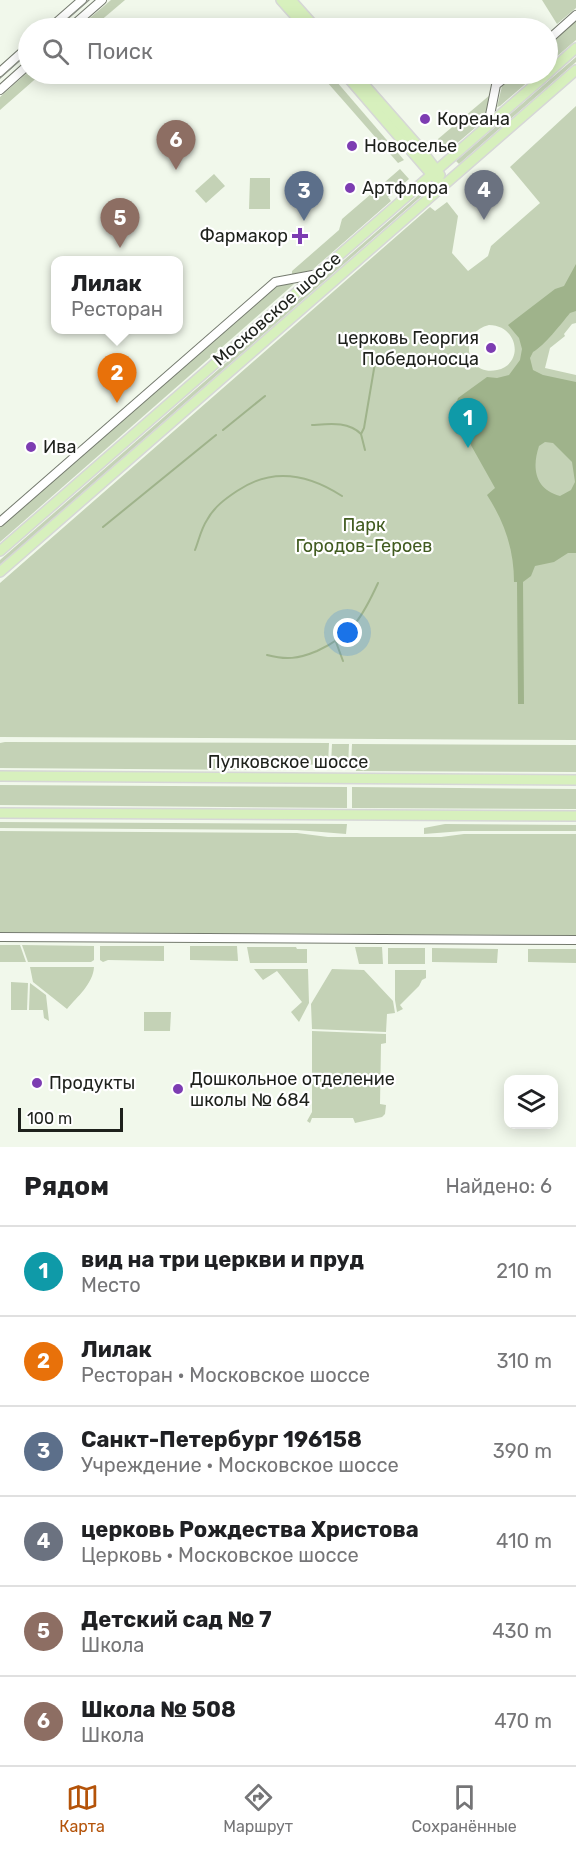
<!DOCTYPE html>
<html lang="ru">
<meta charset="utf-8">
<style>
:root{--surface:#fff;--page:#f6f6f6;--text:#202124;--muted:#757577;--line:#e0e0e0;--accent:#b45309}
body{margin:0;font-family:Rubik,sans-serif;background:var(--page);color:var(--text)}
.controls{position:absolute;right:18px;bottom:18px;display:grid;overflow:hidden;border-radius:12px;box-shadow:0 3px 15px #0003}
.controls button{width:54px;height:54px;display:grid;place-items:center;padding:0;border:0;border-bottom:2px solid var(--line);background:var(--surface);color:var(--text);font:30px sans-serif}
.scale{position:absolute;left:18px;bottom:15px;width:105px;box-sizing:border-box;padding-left:6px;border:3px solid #1e211c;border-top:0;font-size:16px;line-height:21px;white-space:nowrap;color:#1e211c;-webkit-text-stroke:4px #fff;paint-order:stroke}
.you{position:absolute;left:348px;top:633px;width:21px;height:21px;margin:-15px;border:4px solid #fff;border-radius:50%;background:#1a73e8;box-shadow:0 0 0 9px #1a73e833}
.badge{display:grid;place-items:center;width:39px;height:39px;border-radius:50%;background:var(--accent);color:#fff;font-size:20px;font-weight:700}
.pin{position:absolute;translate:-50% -50px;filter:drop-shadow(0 2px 3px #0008)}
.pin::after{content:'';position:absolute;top:32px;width:21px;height:18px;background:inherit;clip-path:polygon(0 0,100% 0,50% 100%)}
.popup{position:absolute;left:51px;top:256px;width:132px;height:78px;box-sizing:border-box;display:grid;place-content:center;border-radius:12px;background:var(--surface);filter:drop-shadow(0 2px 4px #0005);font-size:20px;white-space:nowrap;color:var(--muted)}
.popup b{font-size:22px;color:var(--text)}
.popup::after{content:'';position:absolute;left:50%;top:100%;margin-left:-12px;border:12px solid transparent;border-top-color:var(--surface)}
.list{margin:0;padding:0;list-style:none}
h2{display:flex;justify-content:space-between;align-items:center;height:78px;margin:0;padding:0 24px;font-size:26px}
h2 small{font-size:20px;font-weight:400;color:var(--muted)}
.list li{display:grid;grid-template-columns:39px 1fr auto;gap:18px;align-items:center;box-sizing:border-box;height:90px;padding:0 24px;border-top:2px solid var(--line)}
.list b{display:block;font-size:22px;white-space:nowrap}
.list p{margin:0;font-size:20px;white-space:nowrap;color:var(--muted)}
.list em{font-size:20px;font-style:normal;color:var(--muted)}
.icon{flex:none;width:33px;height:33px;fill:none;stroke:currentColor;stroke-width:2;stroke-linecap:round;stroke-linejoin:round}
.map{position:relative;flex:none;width:576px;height:1147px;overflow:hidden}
.search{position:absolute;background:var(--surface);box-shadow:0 3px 15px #0003;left:18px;right:18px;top:18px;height:66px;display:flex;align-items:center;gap:15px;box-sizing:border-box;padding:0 21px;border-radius:33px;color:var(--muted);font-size:22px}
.sheet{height:618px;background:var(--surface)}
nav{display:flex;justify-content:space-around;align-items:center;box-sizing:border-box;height:84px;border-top:2px solid var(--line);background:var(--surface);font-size:16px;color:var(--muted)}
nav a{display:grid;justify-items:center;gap:3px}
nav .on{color:var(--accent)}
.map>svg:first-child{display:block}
</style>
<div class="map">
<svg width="576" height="1147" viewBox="0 0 576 1147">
<rect width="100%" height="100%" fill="#f1f8eb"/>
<g fill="#c4d2b6" fill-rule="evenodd">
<path d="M111 0H125L92 28H78Z"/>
<path d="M542 0H576V8L557 24Z"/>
<path d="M576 19V40L548 64V44Z"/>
<path d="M576 57V62L459 164 456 161Z"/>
<path d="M28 72V74H41L0 110V97Z"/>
<path d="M320 74H330L404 160 398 163Z"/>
<path d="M514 74H537L500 106 497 107 502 86Z"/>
<path d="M490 95 491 99 483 121 448 151 438 139Z"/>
<path d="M576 106V323L572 324 564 334 565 336 550 348 545 368 576 375V740L0 737V583L430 207 435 211 447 202 458 216 452 253 468 271 488 256 491 246 540 203 510 167ZM489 325C518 325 525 364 497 370 467 377 456 333 489 325Z"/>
<path d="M400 169 409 179 388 197 391 201 311 271 292 275V271L339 230 342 219Z"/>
<path d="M214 174 225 186 206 203 195 191Z"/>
<path d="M250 178H270V209H249Z"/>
<path d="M422 192 424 194 0 565V560Z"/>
<path d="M288 283 294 284 0 542V525L276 286Z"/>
<path d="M5 742 329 743 328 765 280 764 279 767 258 770 0 768V743Z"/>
<path d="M332 744H349L348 768 331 765Z"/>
<path d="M352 744 576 745V772L356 771V768L351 767Z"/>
<path d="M0 785 347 787V808L0 805Z"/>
<path d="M352 787 576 789V809L352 808Z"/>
<path d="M0 822 347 824 346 834 297 830 0 828Z"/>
<path d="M445 824 576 825V831H463L424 834V828Z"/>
<path d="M0 831 297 833 328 837H441L464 834H576V935L0 932Z"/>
<path d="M0 945H20L26 962H0Z"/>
<path d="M22 945 94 946V960L91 962H28Z"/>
<path d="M100 946H164V961L108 960 103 962 100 960Z"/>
<path d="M190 946H237L238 961 190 960Z"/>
<path d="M247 947H296L297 949H307V963H250Z"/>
<path d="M355 947H382L383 964H359Z"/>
<rect x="388" y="948" width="37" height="16"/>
<path d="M432 948 498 949 497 963 432 962Z"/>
<path d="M528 949H576V963L528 962Z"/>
<path d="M30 967H94C93 984 77 997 67 1009L33 982Z"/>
<path d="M254 969H308L309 1003 299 1022 291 1012 302 1002 277 971 263 980Z"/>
<path d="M332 969 364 970 393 1001 395 1013 387 1014 386 1032 312 1029 311 1004Z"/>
<path d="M395 970H426V978L422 980 419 986 400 1005 403 1009 397 1012 395 1000Z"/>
<path d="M11 982 28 983 27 1010H11Z"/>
<path d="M30 983 46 995 49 1021 44 1018 43 1010H29Z"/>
<path d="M144 1012H171L170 1031H144Z"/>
<path d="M312 1031 386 1034V1043L381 1044 380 1104 386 1105 385 1114 382 1117 355 1123 353 1118H312L310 1123 307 1121 312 1112Z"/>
</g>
<path fill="#9fb38b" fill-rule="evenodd" d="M576 264V311L570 313C561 324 544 346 533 352L530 358 533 370 543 375 576 382V553H568L554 562 535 566 531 576 523 582 524 704H518L517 582H514C514 550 505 523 487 495L495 488 463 431 457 434 455 432 454 410 458 398 487 377 497 378 509 375 520 360 522 349 519 338 508 325 555 289 564 286ZM545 442 553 443 572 462 575 482 571 490 560 496C534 489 532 467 539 446Z"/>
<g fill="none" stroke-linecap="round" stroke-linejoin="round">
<g stroke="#9fb38b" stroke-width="2">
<path d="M312 425C329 424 348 421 361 434L365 450"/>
<path d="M223 430 265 396"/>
<path d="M361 434 364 428 375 363"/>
<path d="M103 527 216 435"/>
<path d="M195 550C199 540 201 529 207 520 214 507 225 499 237 491 272 467 308 474 342 496"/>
<path d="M336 642 343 661"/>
<path d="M267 655C286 660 298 659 317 651 352 635 362 618 378 583"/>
</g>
<defs>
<g id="minor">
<path d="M50 28 82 0"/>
<path d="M70 28 102 0"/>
<path d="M548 40 576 15"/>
<path d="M0 72 28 47"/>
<path d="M0 90 28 65"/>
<path d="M488 125 496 85 509 74"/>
<path d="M0 522 275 282 318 274"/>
<path d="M0 937 576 940"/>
</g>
<g id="major">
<path d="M281 0 306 28"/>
<path d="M291 0 316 28"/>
<path d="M548 73 576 48"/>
<path d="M345 74 432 175 444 185"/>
<path d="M355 74 420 148 440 175"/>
<path d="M0 551 547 74"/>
<path d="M0 572 576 70"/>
<path d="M0 776 576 780"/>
<path d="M0 813 576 816"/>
</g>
</defs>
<use href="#minor" stroke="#747a6e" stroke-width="10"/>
<use href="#major" stroke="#d6d7d6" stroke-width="12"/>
<use href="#minor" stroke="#fff" stroke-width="8"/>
<use href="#major" stroke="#d7f0bd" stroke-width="9"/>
<g stroke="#8d9289" stroke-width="1.5">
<path d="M57 28 89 0"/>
<path d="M0 78 28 53"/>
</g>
</g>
<g fill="#7d3db2" stroke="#fff" stroke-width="2">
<circle cx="425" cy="119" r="6"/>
<circle cx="352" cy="146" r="6"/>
<circle cx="350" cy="188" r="6"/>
<path d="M297 227h6v6h6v6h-6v6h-6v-6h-6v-6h6z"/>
<circle cx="491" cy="348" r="6"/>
<circle cx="31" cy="447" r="6"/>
<circle cx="37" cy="1083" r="6"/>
<circle cx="178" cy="1089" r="6"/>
</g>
<g text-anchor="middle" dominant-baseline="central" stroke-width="4.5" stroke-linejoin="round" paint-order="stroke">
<g font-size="18" fill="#1e211c" stroke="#fff" text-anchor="start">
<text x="437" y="119">Кореана</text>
<text x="364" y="146">Новоселье</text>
<text x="362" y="188">Артфлора</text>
<text x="288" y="236" text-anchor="end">Фармакор</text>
<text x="479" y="338" text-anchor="end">церковь Георгия<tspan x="479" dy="21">Победоносца</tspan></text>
<text x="43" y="447">Ива</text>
<text x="190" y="1079">Дошкольное отделение<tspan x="190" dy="21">школы № 684</tspan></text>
<text x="49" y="1083">Продукты</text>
</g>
<g font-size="18" fill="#1e211c" stroke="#fff">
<text transform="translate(277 309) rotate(-41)">Московское шоссе</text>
<text x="288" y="762">Пулковское шоссе</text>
</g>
<g font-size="18" fill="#425c21" stroke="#fff">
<text x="364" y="525">Парк<tspan x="364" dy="21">Городов-Героев</tspan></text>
</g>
</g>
</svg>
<div class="controls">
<button><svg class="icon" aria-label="layers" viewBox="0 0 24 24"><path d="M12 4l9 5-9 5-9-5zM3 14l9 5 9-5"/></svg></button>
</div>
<div class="scale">100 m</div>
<div class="you"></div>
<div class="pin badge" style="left:468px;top:448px;background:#0f9aa8">1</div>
<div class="pin badge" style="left:117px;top:403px;background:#e8710a">2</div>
<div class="popup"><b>Лилак</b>Ресторан</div>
<div class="pin badge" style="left:304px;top:221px;background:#5c6f8a">3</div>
<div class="pin badge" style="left:484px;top:220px;background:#6b7280">4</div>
<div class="pin badge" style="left:120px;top:248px;background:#8d6e63">5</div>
<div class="pin badge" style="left:176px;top:170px;background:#8d6e63">6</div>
<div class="search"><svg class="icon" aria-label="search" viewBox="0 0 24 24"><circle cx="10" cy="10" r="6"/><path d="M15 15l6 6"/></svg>Поиск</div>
</div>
<section class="sheet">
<h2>Рядом<small>Найдено: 6</small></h2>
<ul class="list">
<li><span class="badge" style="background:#0f9aa8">1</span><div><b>вид на три церкви и пруд</b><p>Место</p></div><em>210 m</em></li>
<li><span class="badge" style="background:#e8710a">2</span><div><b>Лилак</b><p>Ресторан · Московское шоссе</p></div><em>310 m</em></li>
<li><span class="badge" style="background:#5c6f8a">3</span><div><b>Санкт-Петербург 196158</b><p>Учреждение · Московское шоссе</p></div><em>390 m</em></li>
<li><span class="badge" style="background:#6b7280">4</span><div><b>церковь Рождества Христова</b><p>Церковь · Московское шоссе</p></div><em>410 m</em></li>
<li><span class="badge" style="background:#8d6e63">5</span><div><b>Детский сад № 7</b><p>Школа</p></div><em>430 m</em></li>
<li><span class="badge" style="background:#8d6e63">6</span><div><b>Школа № 508</b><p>Школа</p></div><em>470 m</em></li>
</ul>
</section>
<nav>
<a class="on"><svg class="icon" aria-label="map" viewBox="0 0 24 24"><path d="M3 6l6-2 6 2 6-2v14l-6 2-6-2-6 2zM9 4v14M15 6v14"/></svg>Карта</a>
<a><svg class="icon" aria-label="directions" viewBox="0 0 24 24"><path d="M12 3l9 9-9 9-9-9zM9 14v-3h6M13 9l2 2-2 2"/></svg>Маршрут</a>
<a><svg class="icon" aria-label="saved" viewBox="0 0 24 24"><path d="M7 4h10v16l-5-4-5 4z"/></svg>Сохранённые</a>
</nav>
